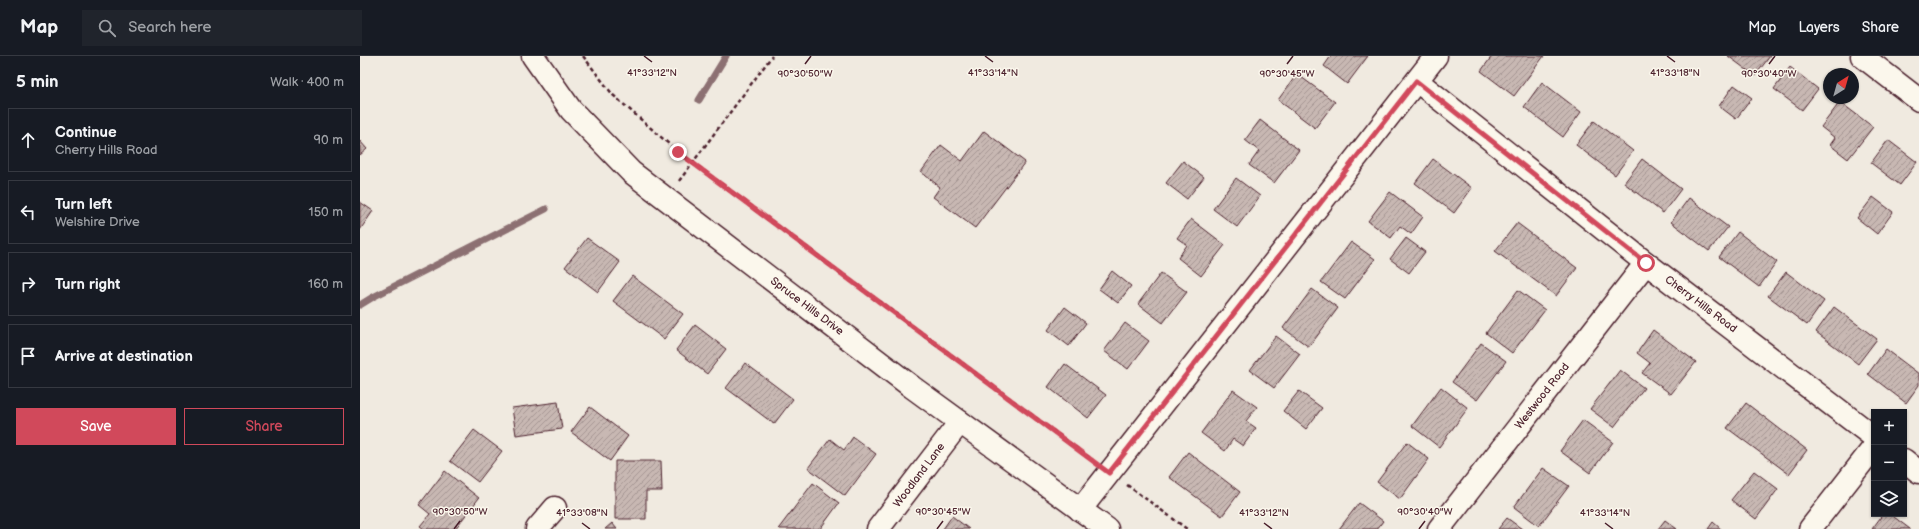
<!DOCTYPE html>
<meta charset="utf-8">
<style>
:root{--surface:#171b24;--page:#20242c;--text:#f1f3f6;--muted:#9ea1a6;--line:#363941;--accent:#d1495b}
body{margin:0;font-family:"Balsamiq Sans",sans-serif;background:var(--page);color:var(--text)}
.controls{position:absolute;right:12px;bottom:12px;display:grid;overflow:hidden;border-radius:0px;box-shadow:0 1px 3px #0004}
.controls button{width:36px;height:36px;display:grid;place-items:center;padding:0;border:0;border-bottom:1px solid var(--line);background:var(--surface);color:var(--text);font:20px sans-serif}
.compass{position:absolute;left:1463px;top:12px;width:36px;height:36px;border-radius:50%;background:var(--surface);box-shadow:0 1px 3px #0004;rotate:37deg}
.stop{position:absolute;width:12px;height:12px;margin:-9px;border:3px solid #d1495b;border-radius:50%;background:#fff}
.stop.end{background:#d1495b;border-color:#fff;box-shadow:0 1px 4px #0008}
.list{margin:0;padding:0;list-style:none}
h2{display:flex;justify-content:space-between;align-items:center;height:52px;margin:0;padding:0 16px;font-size:17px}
h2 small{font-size:13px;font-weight:400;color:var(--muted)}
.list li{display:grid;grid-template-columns:26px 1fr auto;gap:12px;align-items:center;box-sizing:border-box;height:64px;margin:0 8px 8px;padding:0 8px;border:1px solid var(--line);border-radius:0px}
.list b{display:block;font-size:15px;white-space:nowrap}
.list p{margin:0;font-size:13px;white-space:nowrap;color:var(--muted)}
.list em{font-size:13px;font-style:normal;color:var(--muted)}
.actions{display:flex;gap:8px;padding:12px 16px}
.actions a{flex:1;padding:9px 0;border:1px solid var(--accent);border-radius:0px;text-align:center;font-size:14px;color:var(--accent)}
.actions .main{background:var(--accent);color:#fff}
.icon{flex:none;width:22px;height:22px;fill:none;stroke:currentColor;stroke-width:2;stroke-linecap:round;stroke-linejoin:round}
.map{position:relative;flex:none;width:1559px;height:473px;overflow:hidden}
header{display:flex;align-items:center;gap:24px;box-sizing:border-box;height:56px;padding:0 20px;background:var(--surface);border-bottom:1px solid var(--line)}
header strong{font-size:19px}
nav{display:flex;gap:22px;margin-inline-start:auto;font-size:14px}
.search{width:280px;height:36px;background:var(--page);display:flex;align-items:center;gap:10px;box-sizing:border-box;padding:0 14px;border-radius:0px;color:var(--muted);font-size:15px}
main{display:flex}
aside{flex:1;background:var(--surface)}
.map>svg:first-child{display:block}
</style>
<header>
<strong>Map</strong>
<div class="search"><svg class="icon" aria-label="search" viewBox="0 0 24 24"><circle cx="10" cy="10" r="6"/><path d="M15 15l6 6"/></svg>Search here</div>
<nav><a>Map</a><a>Layers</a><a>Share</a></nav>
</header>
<main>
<aside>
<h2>5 min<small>Walk · 400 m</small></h2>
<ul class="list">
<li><svg class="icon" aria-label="ahead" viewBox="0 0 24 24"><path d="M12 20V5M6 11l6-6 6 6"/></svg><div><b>Continue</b><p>Cherry Hills Road</p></div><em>90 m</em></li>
<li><svg class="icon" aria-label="left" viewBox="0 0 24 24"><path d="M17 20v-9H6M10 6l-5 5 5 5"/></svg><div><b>Turn left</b><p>Welshire Drive</p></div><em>150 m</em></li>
<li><svg class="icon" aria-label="right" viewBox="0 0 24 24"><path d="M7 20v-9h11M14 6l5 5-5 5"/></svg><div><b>Turn right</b></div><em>160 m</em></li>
<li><svg class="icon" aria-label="arrive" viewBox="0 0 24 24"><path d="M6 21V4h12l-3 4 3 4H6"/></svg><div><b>Arrive at destination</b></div></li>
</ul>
<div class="actions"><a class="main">Save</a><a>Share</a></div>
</aside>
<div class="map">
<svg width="1559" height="473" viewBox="0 0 1559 473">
<defs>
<pattern id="building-hatch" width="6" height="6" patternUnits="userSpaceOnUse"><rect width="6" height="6" fill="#c8b8b3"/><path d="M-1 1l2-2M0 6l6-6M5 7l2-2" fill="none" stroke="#a49592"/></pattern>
</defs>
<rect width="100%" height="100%" fill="#f0eae0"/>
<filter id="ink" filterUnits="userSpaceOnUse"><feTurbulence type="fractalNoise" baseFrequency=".025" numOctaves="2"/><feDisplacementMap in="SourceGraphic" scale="8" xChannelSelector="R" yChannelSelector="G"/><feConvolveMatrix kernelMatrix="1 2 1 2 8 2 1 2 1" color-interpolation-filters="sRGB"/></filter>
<g filter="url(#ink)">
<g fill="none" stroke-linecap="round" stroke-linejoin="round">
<g stroke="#8c6f72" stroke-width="7">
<path d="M339 44 366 0"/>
<path d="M0 249 13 241 186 153"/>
</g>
</g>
<g fill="url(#building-hatch)" stroke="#4a1f2b">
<path d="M971 0H1008L987 28 964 10Z"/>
<path d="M1132 0H1184L1154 40 1121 15Z"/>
<path d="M1368 0H1410L1395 20Z"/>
<path d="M1430 11 1458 33 1442 54 1414 33Z"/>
<path d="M937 18 975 46 955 72 918 44Z"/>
<path d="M1182 26 1221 56 1203 81 1164 51Z"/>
<path d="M1374 29 1392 42 1376 63 1359 50Z"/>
<path d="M1480 46 1513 71 1488 103 1470 89 1475 82 1461 71Z"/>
<path d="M900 64 939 94 914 127 889 109 899 95 885 84Z"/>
<path d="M1234 65 1273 95 1255 119 1216 89Z"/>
<path d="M624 75 665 106 615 172 573 141 580 131 561 116 581 89 602 105Z"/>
<path d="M1528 84 1557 106 1540 129 1511 107Z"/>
<path d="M0 85 7 93 0 99Z"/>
<path d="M1073 103 1112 132 1094 157 1055 127Z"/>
<path d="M1282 103 1321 133 1303 157 1264 127Z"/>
<path d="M823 105 844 121 827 143 806 127Z"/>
<path d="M876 122 900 140 877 171 853 153Z"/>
<path d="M1030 136 1063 161 1051 178 1040 170 1031 182 1008 165Z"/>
<path d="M1513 141 1533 156 1517 178 1497 162Z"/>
<path d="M1329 142 1368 171 1349 195 1311 166Z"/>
<path d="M0 146 13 155 0 174Z"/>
<path d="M831 163 865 189 841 220 818 202 827 189 817 182Z"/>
<path d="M1157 167 1217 212 1196 240 1135 195Z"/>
<path d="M1378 176 1417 206 1399 231 1359 201Z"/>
<path d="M227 182 260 206 238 236 205 211Z"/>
<path d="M1046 182 1065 196 1049 217 1030 203Z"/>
<path d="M991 186 1015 203 985 243 961 226Z"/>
<path d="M752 215 771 230 758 247 739 233Z"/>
<path d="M1426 216 1464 245 1447 269 1408 240Z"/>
<path d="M801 217 827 236 803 267 778 248Z"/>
<path d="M272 220 323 258 304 283 253 245Z"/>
<path d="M952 233 978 252 949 291 923 272Z"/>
<path d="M1158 234 1185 254 1152 297 1126 277Z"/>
<path d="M705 251 726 267 709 290 688 274Z"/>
<path d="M1474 251 1517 283 1498 308 1456 276Z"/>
<path d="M765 267 789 285 768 313 744 295Z"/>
<path d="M335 269 366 293 347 318 316 294Z"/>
<path d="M1293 274 1336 306 1311 338 1282 317 1290 307 1277 297Z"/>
<path d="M916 280 940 298 914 332 890 314Z"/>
<path d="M1121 287 1146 305 1117 344 1092 326Z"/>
<path d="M1526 293 1559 318V329L1546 347 1508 318Z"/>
<path d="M385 307 433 343 414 368 366 332Z"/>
<path d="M705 308 746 339 728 362 688 331Z"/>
<path d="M1260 314 1284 332 1254 371 1230 353Z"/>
<path d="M1081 331 1108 352 1079 391 1052 370Z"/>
<path d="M873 334 897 351 886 365 896 372 883 390 873 383 865 395 841 377Z"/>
<path d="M939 335 962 352 946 373 923 355Z"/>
<path d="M198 346 202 373 156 379 152 352Z"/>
<path d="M1386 347 1447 394 1429 418 1367 372Z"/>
<path d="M230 351 268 380 250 405 211 376Z"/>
<path d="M1223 364 1253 386 1230 417 1200 395Z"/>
<path d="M114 374 142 395 118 426 90 405Z"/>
<path d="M493 381 516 398 485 440 448 412 470 383 484 394Z"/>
<path d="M1047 386 1069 403 1040 443 1017 426Z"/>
<path d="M828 396 880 436 862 460 809 421Z"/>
<path d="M255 405H301L302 435H286V463H255Z"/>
<path d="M1183 412 1209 430 1179 470 1154 451Z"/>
<path d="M85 415 119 442 95 473H64L60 470 70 458 59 449Z"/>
<path d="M1394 415 1418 433 1396 463 1371 444Z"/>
<path d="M453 427 479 447 460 473H420L419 472Z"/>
<path d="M999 447 1023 465 1017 473H979Z"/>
<path d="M1523 458H1530L1550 473H1512Z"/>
<path d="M592 460 609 473H583Z"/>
<path d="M1147 462 1162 473H1138Z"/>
<path d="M1305 464 1317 473H1298Z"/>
<path d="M1353 466 1361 473H1348Z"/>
<path d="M252 467 257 473H245Z"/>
</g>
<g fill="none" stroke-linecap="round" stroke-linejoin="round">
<defs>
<g id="minor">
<path d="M1502 0 1559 44"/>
<path d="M1057 25 1286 207 1514 381"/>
<path d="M1544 404 1559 416"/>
<path d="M720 454 1076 0"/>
<path d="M177 473 195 452"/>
<path d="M518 473 600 366"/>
<path d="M1079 473 1286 207"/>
<path d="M1450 473 1514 391"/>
</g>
<path id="major" d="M173 0 211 54 271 116 552 331 747 473"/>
</defs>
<use href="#minor" stroke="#4a1f2b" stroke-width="25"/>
<use href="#major" stroke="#4a1f2b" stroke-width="25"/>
<g stroke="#4a1f2b" stroke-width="2.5" stroke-dasharray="4 3" stroke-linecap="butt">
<path d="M223 0 253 39 318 96 732 404"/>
<path d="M319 125 412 0"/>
<path d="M767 429 827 473"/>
</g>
<use href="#minor" stroke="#fbf7ec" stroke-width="22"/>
<use href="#major" stroke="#fbf7ec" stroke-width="22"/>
</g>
</g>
<g fill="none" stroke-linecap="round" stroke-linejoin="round" filter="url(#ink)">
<path stroke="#d1495b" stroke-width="5" d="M318 96 749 417 1056 25 1286 207"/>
</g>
<path fill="none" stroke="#4a1f2b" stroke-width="1.5" d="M284 0 292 6M625 0 633 6M1307 0 1315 6M445 8 451 0M927 8 933 0M1409 8 1415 0M222 467 230 473M904 467 912 473M1245 467 1253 473M94 473 100 465M577 473 583 465M1059 473 1065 465"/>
<g text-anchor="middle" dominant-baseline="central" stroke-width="3" stroke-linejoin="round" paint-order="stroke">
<g font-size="11" fill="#4a1f2b" stroke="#fbf7ec">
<text transform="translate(1341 248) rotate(37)">Cherry Hills Road</text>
<text transform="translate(447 250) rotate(37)">Spruce Hills Drive</text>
<text transform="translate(1182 340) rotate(-52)">Westwood Road</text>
<text transform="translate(559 419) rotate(-53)">Woodland Lane</text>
</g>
</g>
<g font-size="10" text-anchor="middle" fill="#4a1f2b" stroke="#fbf7ec" stroke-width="3" stroke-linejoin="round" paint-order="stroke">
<text x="292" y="20">41°33'12"N</text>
<text x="633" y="20">41°33'14"N</text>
<text x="1315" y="20">41°33'18"N</text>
<text x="445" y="21">90°30'50"W</text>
<text x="927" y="21">90°30'45"W</text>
<text x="1409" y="21">90°30'40"W</text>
<text x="100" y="459">90°30'50"W</text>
<text x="583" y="459">90°30'45"W</text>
<text x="1065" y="459">90°30'40"W</text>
<text x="222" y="460">41°33'08"N</text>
<text x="904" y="460">41°33'12"N</text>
<text x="1245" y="460">41°33'14"N</text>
</g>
</svg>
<div class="controls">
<button>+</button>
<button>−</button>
<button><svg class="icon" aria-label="layers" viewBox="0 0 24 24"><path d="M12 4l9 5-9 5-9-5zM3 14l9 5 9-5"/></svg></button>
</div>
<svg class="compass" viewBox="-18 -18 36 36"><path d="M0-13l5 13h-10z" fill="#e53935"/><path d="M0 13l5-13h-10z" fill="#9ea1a6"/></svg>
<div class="stop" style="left:1286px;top:207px"></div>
<div class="stop end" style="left:318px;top:96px"></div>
</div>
</main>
